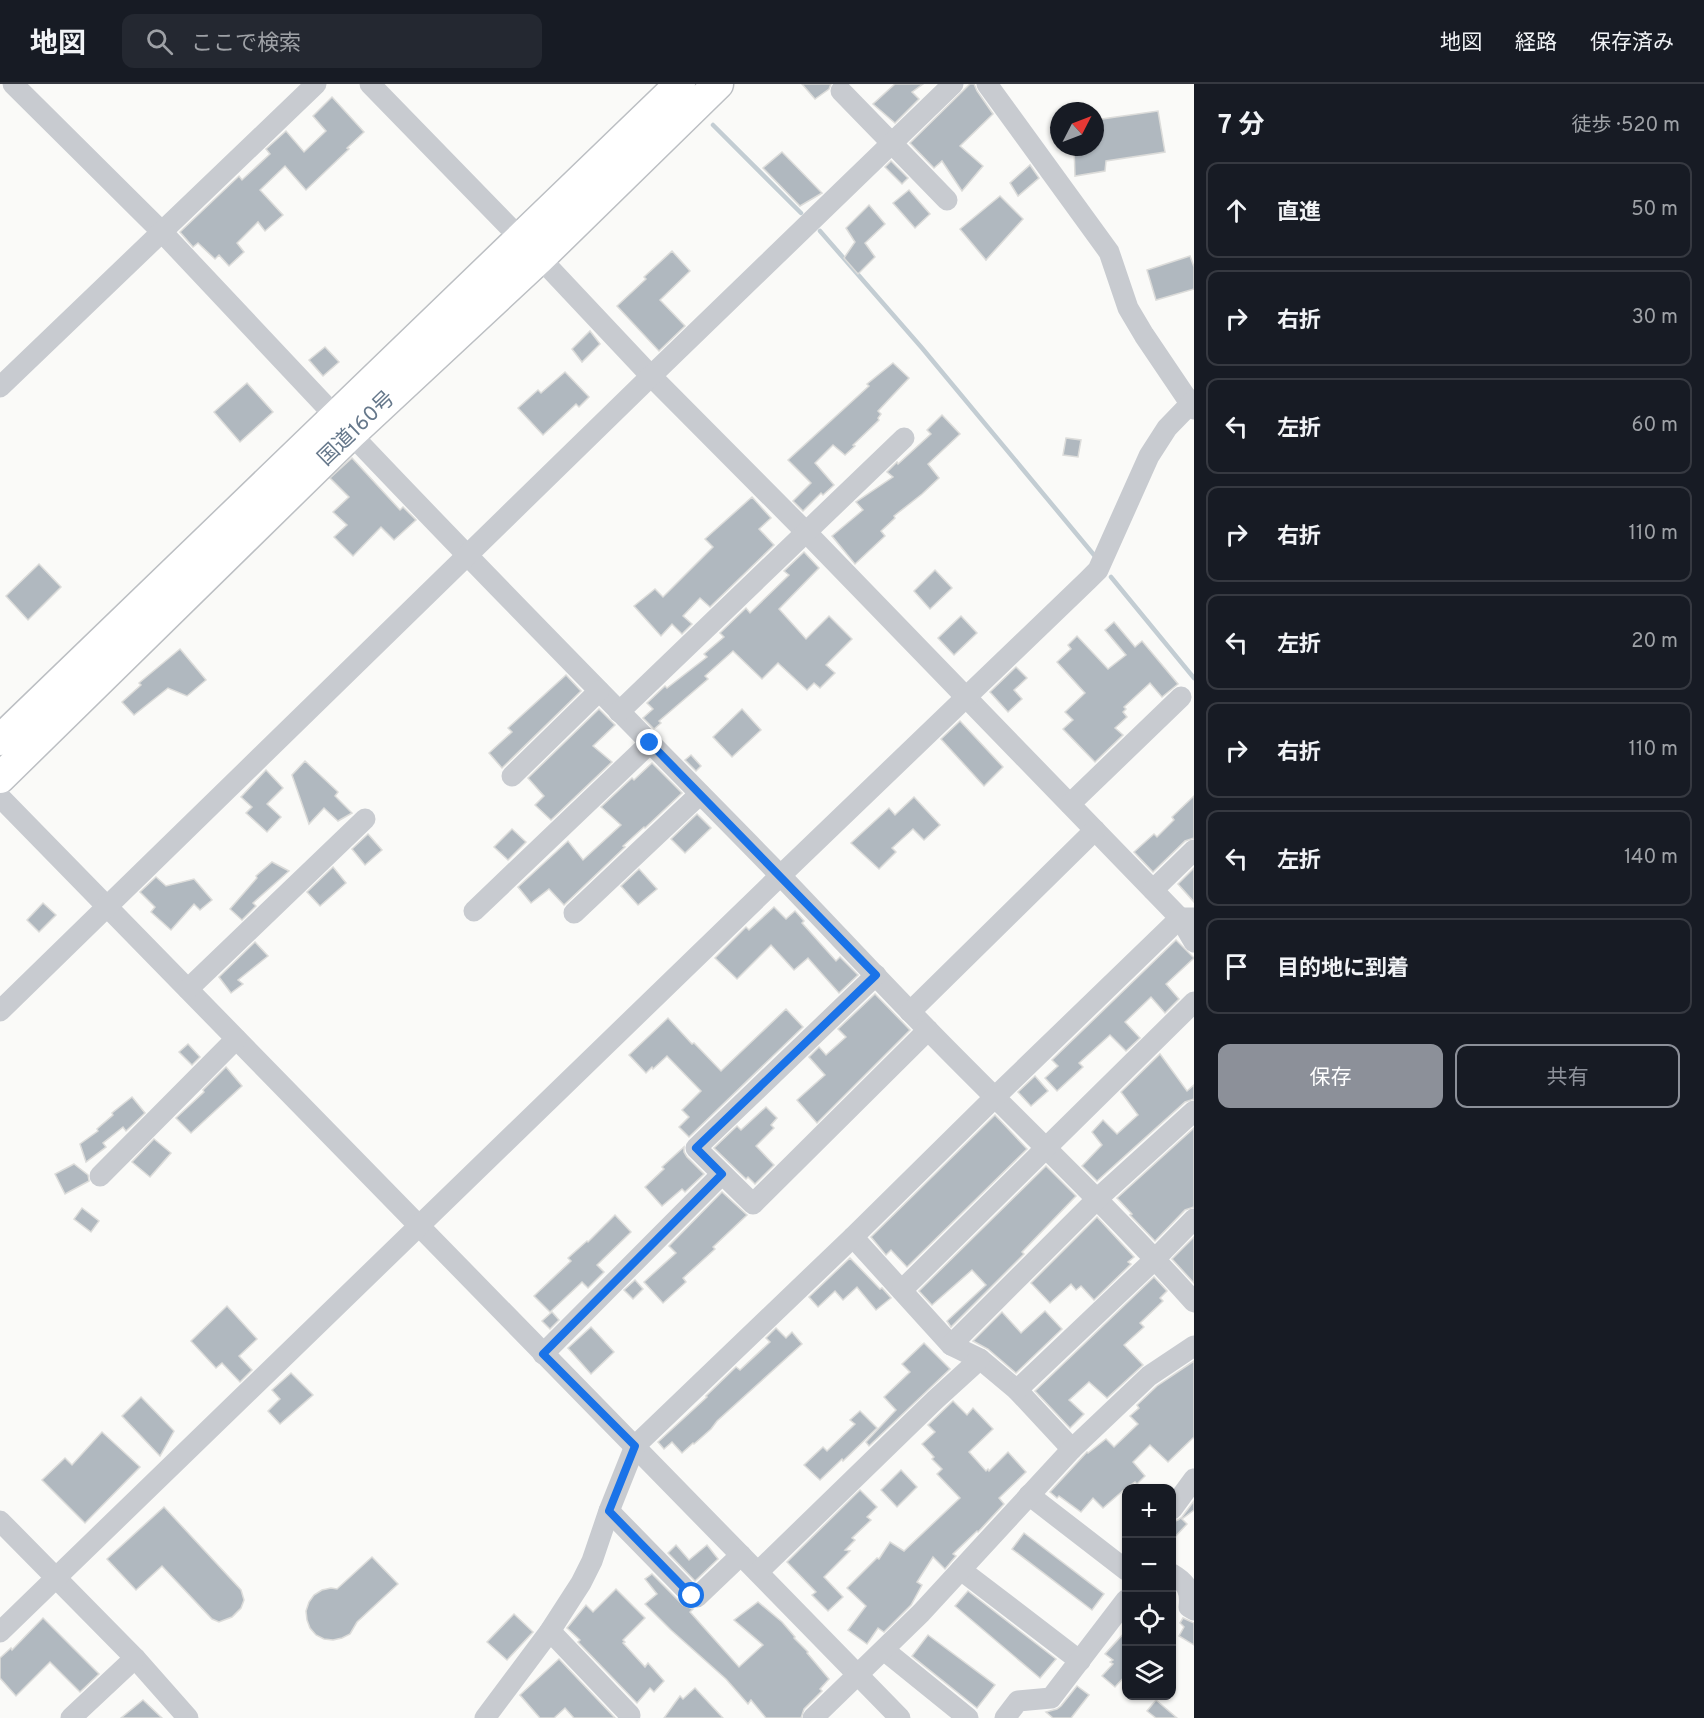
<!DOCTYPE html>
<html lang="ja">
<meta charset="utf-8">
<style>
:root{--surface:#171b24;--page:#242831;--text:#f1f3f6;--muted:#9ea1a6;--line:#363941;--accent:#8c9099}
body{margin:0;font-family:Overpass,"Noto Sans JP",sans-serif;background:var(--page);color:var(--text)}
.controls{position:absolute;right:18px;bottom:18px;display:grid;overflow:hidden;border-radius:12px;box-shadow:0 2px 4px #0004}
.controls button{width:54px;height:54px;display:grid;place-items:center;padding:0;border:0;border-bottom:2px solid var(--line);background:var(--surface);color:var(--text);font:30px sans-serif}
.compass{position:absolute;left:1050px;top:18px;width:54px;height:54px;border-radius:50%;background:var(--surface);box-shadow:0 2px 4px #0004;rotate:48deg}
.stop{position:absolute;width:18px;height:18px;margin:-14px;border:4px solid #1a73e8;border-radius:50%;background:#fff}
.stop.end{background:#1a73e8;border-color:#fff;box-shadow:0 2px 6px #0008}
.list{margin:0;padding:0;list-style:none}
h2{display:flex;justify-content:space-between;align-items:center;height:78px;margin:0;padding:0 24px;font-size:26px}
h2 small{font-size:20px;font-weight:400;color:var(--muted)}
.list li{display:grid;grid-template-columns:39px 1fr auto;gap:18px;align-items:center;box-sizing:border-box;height:96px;margin:0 12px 12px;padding:0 12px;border:2px solid var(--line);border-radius:12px}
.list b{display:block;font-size:22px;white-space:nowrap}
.list em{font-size:20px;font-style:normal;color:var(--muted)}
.actions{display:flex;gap:12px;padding:18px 24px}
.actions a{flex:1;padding:14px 0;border:2px solid var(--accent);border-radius:12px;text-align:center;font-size:21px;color:var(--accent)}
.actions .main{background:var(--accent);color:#fff}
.icon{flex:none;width:33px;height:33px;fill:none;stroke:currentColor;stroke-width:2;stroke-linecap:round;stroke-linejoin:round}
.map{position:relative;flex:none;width:1194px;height:1634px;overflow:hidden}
header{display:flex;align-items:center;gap:36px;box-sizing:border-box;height:84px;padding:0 30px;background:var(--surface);border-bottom:2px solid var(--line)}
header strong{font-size:28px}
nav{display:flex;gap:33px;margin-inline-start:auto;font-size:21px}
.search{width:420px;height:54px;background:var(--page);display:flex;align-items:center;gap:15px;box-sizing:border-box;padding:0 21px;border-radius:12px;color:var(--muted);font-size:22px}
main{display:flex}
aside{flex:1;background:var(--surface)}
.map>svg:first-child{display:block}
</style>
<header>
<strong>地図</strong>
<div class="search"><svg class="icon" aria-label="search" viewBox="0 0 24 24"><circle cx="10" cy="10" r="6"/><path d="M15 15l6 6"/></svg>ここで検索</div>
<nav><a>地図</a><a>経路</a><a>保存済み</a></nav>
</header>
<main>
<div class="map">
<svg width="1194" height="1634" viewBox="0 0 1194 1634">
<rect width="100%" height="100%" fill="#fafaf8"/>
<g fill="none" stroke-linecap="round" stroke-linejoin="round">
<g stroke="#c3cdd3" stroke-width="4.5">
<path d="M713 41 801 129"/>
<path d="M820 147 922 264 1094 471"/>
<path d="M1111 493 1194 594"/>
</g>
</g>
<g fill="#b0b8bf" stroke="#dcdcda" stroke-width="1.5">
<path d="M802 0H831L829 5 815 15Z"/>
<path d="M895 0H923L912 8 919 15 895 39 873 20Z"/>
<path d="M970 0H974L977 7 993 30 960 62 983 82 962 107 942 77 934 84 910 59Z"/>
<path d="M332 13 364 48 347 64 349 65 306 106 285 82 260 106 283 131 265 147 258 138 237 159 244 168 229 182 219 171 215 175 198 159 193 163 180 148 239 92 242 96 270 70 266 65 286 47 304 68 326 47 313 32Z"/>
<path d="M1158 27 1165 68 1106 77 1105 87 1075 92 1074 63H1095V36Z"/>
<path d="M782 68 822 109 800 122 763 84Z"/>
<path d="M891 77 908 94 902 100 885 83Z"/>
<path d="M1030 81 1039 94 1018 112 1010 99Z"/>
<path d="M909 106 930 130 915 144 893 119Z"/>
<path d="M1000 112 1023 135 986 176 960 145Z"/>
<path d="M869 121 885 140 865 159 875 173 858 190 844 174 855 158 846 144Z"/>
<path d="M672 167 690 187 660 216 685 242 659 267 617 222 646 195 644 193Z"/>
<path d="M1190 172 1194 183V205L1156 216 1147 186Z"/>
<path d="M590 247 600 260 582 278 572 265Z"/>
<path d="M325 263 339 278 323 292 309 276Z"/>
<path d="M893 279 909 294 878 327 881 330 878 334 879 336 853 361 855 362 845 371 833 361 815 379 834 401 823 411 821 409 803 427 793 417 811 399 788 376 869 302 867 300Z"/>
<path d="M565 288 589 313 579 323 576 320 543 351 518 324 538 306 541 309Z"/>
<path d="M247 299 273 328 240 358 214 328Z"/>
<path d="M942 331 960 350 928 380 939 394 922 410 894 432 895 434 881 447 885 452 855 480 832 452 863 426 856 418 893 393 887 388 897 378 898 380 931 350 927 346Z"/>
<path d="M1066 354 1081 356 1078 373 1063 371Z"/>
<path d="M352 374 400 426 403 423 416 436 394 456 381 443 353 472 334 453 347 441 333 428 349 413 330 394Z"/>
<path d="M752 413 771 434 759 445 774 461 710 523 700 514 683 532 692 540 682 550 672 540 661 552 634 522 655 505 663 513 713 463 705 455Z"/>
<path d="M804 468 819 484 779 525 806 555 829 532 852 555 826 581 835 589 820 604 814 599 807 606 778 579 762 595 733 567 705 592 708 595 659 637 661 639 654 645 643 634 653 625 647 619 665 602 667 604 707 573 704 570 724 553 720 549 746 524 750 529 789 491 784 487Z"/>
<path d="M39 480 61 503 28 536 6 512Z"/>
<path d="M935 486 952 504 930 525 914 507Z"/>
<path d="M961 532 977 549 954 571 938 554Z"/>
<path d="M1114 538 1135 563 1142 557 1178 600 1162 613 1150 599 1124 623 1126 625 1123 628 1127 633 1115 644 1123 651 1095 678 1063 645 1073 636 1065 628 1085 609 1057 578 1071 565 1068 561 1077 552 1108 585 1126 571 1105 546Z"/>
<path d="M180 565 206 596 187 612 168 604 134 631 122 618 141 601 139 599Z"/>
<path d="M1016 583 1027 594 1014 606 1022 615 1008 628 990 608Z"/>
<path d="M566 591 581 607 502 684 489 669 512 648 508 644Z"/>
<path d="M599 625 615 641 593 662 612 678 551 736 535 721 544 712 528 694Z"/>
<path d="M742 625 761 646 732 673 713 653Z"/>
<path d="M960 637 1003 683 984 702 941 655Z"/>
<path d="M691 671 701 682 696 687 685 676Z"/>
<path d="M305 677 338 708 335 712 352 729 338 737 324 724 309 740 292 691Z"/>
<path d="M652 679 682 709 645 744 644 743 623 762 625 763 564 821 549 805 531 819 518 803 568 757 583 776 621 741 601 723 632 694 634 696Z"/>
<path d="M266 686 283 704 267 720 281 733 267 748 246 729 252 723 241 713Z"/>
<path d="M1194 712V754L1185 757 1153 788 1134 768 1154 750 1157 753 1174 736 1172 733Z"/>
<path d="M914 713 940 741 924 756 913 745 892 764 896 768 879 785 851 759 889 724 895 731Z"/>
<path d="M697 730 711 744 685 769 671 755Z"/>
<path d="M512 745 526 758 508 776 494 763Z"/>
<path d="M368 750 382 766 365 781 352 765Z"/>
<path d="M272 778 289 787 253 819 256 822 242 836 230 825 257 794 256 792Z"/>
<path d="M333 783 346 799 320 822 307 808Z"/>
<path d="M1194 784V818L1178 800Z"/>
<path d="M639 785 657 805 638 821 621 802Z"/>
<path d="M156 793 166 802 194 795 212 816 200 826 194 820 171 846 151 828 155 823 140 808Z"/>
<path d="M43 819 56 831 39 848 27 836Z"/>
<path d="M774 823 786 835 795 827 804 837 802 839 836 877 840 873 858 891 839 909 808 874 794 886 771 861 737 895 715 874 746 843 749 846Z"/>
<path d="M1176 856 1194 874 1166 900 1179 915 1165 929 1151 913 1125 938 1140 954 1126 967 1110 951 1079 979 1083 983 1057 1007 1045 994 1058 982 1052 976Z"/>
<path d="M255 858 268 872 238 896 243 900 231 909 219 893Z"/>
<path d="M875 910 910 946 817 1039 797 1016 825 991 809 973 819 963 826 971 846 953 838 945Z"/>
<path d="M786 925 803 943 689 1053 679 1043 689 1033 682 1026 701 1007 667 972 653 985 652 983 646 989 629 971 668 934 692 960 694 959 721 987Z"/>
<path d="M188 960 200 973 192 981 179 968Z"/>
<path d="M1160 970 1187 1007 1194 1001V1015L1185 1018 1097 1097 1082 1082 1102 1061 1092 1048 1103 1036 1117 1050 1138 1031 1121 1008Z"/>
<path d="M226 983 242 1002 191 1049 176 1034 204 1008 203 1006Z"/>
<path d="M1035 992 1048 1007 1031 1022 1018 1008Z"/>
<path d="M132 1013 145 1029 126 1047 123 1043 103 1059 106 1063 86 1078 80 1060 98 1047 97 1045 113 1031 112 1029Z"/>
<path d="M766 1023 777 1034 771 1041 774 1044 756 1062 774 1081 755 1100 748 1093 746 1095 714 1064 737 1042 741 1046Z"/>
<path d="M995 1031 1027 1065 907 1183 891 1166 886 1171 871 1153Z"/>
<path d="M1194 1044V1123L1185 1126 1155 1157 1130 1131 1132 1130 1117 1114Z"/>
<path d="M154 1055 171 1069 150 1093 132 1078Z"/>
<path d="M684 1063V1068L687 1073 704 1090 685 1108 682 1105 662 1122 645 1103 664 1085 662 1083Z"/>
<path d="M74 1080 88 1091 89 1097 65 1110 55 1090Z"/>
<path d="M1046 1082 1076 1112 1022 1168 1024 1170 951 1243 947 1237 986 1201 972 1186 932 1221 919 1207Z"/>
<path d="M722 1108 747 1131 713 1163 715 1165 683 1194 686 1198 663 1219 644 1198 676 1169 669 1162Z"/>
<path d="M82 1124 99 1137 91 1148 74 1135Z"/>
<path d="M615 1131 631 1148 597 1181 604 1188 588 1204 582 1198 550 1228 534 1212 571 1177 568 1174 587 1157 588 1158Z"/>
<path d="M1097 1133 1134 1173 1128 1178 1131 1180 1094 1216 1081 1202 1076 1206 1071 1200 1050 1219 1031 1199Z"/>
<path d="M1194 1153V1199L1172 1175Z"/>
<path d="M850 1174 880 1205 882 1204 891 1214 876 1226 857 1203 843 1216 835 1207 818 1223 809 1213Z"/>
<path d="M1154 1193 1167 1207 1160 1214 1163 1217 1140 1239 1144 1243 1124 1261 1143 1281 1107 1314 1089 1298 1069 1316 1084 1330 1070 1344 1035 1307Z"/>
<path d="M635 1196 643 1205 633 1215 624 1206Z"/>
<path d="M227 1222 257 1255 239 1272 252 1286 240 1298 222 1279 216 1284 191 1257Z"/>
<path d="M1045 1227 1062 1245 1016 1289 988 1265 973 1257 1002 1228 1021 1249Z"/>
<path d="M552 1228 559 1236 550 1245 542 1237Z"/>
<path d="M591 1243 614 1268 591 1290 568 1264Z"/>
<path d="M776 1244 786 1254 792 1248 802 1260 717 1337 711 1345 694 1360 693 1359 682 1369 672 1358 664 1365 658 1358 707 1313 706 1312 736 1283 740 1286 770 1258 766 1254Z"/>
<path d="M924 1259 950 1285 869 1362 866 1358 896 1326 884 1313 910 1288 902 1280Z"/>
<path d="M1194 1277V1353L1168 1378 1150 1361 1133 1378 1145 1392 1137 1400 1135 1398 1126 1404 1103 1424 1093 1414 1081 1428 1059 1412 1057 1414 1050 1408 1087 1368 1088 1369 1106 1355 1114 1363 1138 1340 1130 1332 1139 1324 1137 1321 1157 1302Z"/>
<path d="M291 1289 313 1311 280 1340 268 1327 280 1315 272 1306Z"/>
<path d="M141 1313 174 1347 160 1372 122 1332Z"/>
<path d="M953 1317 967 1331 973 1324 993 1345 969 1368 986 1387 988 1385 989 1387 1008 1368 1026 1388 999 1414 1004 1420 978 1448 977 1447 953 1470 956 1472 945 1485 933 1473 917 1498 922 1501 911 1521 884 1548 878 1544 867 1560 848 1546 866 1522 847 1504 877 1474 879 1475 890 1458 904 1467 960 1414 937 1390 942 1385 932 1375 934 1373 922 1360 935 1348 928 1341Z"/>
<path d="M860 1327 877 1344 843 1377 842 1375 820 1396 804 1381 823 1363 827 1367 855 1340 850 1336Z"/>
<path d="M102 1348 140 1383 85 1439 42 1396 65 1374 72 1381Z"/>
<path d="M901 1386 917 1403 897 1423 881 1406Z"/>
<path d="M860 1406 877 1423 867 1433 871 1436 852 1454 855 1456 845 1466 850 1467 824 1493 843 1513 828 1527 812 1511 816 1508 787 1478Z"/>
<path d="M1194 1417V1426L1182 1435 1187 1440 1172 1456V1438L1178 1436 1182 1433Z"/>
<path d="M164 1423 241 1506 244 1516 241 1524 232 1533 219 1538 212 1535 162 1482 136 1506 107 1475Z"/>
<path d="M1024 1449 1104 1510 1092 1526 1012 1465Z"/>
<path d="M676 1461 689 1476 707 1461 718 1475 695 1497 668 1469Z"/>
<path d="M372 1473 398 1500 357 1538 350 1550 342 1554 333 1556 324 1555 316 1551 310 1544 307 1536 306 1527 309 1518 314 1511 322 1506 331 1504 337 1505Z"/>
<path d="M652 1490 683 1521 693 1525 690 1528 739 1583 763 1561 734 1536 758 1518 782 1538 795 1553 794 1554 808 1568 807 1569 829 1595 820 1605 822 1607 804 1625 801 1634H766L751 1616 748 1620 726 1595 671 1546 645 1520 657 1510 645 1495Z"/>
<path d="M616 1505 645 1534 623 1556 625 1558 623 1559 645 1583 648 1579 664 1597 654 1608 650 1604 637 1619 578 1558 580 1556 567 1544 586 1521 593 1528Z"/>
<path d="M968 1507 1056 1575 1040 1594 955 1522Z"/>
<path d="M514 1530 533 1548 507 1576 487 1558Z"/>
<path d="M43 1534 99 1590 80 1608 50 1578 16 1612 0 1594V1574L11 1564 12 1566Z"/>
<path d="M1183 1534 1194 1539V1561L1179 1552 1184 1543 1180 1539Z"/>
<path d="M1126 1547V1593L1125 1592 1115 1603 1102 1592 1113 1580 1110 1578 1113 1576 1105 1570Z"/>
<path d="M928 1551 995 1601 977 1624 912 1572Z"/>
<path d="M559 1575 615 1634H574L565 1624 554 1634H540L520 1611Z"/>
<path d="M1077 1602 1089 1611 1071 1634H1053L1046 1628 1057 1625 1061 1622Z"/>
<path d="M695 1604 723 1634H664L680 1612 683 1615Z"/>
<path d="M143 1616 162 1634H121Z"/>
<path d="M1156 1616 1177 1634H1156L1147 1627Z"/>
</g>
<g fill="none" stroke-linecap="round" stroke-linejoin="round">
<defs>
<g id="highway">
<path d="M0 656 680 0"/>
<path d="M0 694 351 350 540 174 718 0"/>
</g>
</defs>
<use href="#highway" stroke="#bcbfc3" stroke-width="33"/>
<g stroke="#c8cbd0" stroke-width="21">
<path d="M13 0 162 148 336 333"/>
<path d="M370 0 520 154"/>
<path d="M987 0 1109 168 1128 224 1144 251 1194 325"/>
<path d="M841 7 947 116"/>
<path d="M540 174 651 292 806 448 1180 834 1194 858"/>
<path d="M0 303 316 0"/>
<path d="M351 350C492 499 636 644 779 790 830 843 879 896 930 948 1018 1038 1110 1124 1194 1218"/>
<path d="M619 628 904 354"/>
<path d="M512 692 599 607"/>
<path d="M0 713 900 1634"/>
<path d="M1070 720 1181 613"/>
<path d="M1153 806 1194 766"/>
<path d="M474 827 650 659"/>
<path d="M574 829 700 710"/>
<path d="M876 891 696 1064 753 1120 928 946"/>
<path d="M188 905 365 735"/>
<path d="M0 927 651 292 953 0"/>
<path d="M910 928 1095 746"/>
<path d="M100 1092 236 955"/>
<path d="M853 1153 951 1261 980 1275 1017 1306 1072 1365"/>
<path d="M902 1206 1194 918"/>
<path d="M951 1261 1097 1115 1194 1027"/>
<path d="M543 1270 722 1090"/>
<path d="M1017 1306 1155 1175 1194 1135"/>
<path d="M1029 1411 1126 1486"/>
<path d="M1172 1425 1194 1395"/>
<path d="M609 1427 692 1512 697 1513 741 1471"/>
<path d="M0 1437 135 1574 188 1634"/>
<path d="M961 1486 1080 1577"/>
<path d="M758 1488 935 1316 980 1275"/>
<path d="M1172 1490C1186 1498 1191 1506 1189 1523L1194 1526"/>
<path d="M550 1547 630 1631"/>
<path d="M0 1548 780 792 1088 496 1098 486 1149 372 1167 344 1194 316"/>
<path d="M884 1566 968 1634"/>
<path d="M71 1634 135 1574"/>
<path d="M485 1634 550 1547 581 1499 592 1477 609 1427 635 1362 853 1153 995 1013 1180 834H1194"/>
<path d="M813 1634 921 1529 1072 1365 1149 1292 1194 1262"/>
<path d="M1005 1634 1018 1617 1051 1614 1126 1516"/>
</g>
<use href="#highway" stroke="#fff" stroke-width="30"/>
</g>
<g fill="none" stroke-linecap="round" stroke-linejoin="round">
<path stroke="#1a73e8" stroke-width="8" d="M650 659 876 891 696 1064 722 1090 543 1270 635 1362 609 1427 692 1512"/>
</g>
<g text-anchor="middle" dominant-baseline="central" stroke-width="6" stroke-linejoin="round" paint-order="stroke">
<g font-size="21" fill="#66788b" stroke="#fff">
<text transform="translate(357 345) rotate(-44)">国道160号</text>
</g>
</g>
</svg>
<div class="controls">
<button>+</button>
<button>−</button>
<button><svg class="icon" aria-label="locate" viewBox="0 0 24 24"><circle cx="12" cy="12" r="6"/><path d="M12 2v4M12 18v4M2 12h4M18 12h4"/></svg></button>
<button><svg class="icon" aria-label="layers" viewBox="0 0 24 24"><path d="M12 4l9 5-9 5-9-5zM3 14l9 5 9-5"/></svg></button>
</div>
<svg class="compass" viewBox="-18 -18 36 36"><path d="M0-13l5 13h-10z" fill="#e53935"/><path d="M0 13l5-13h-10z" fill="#9ea1a6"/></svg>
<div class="stop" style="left:692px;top:1512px"></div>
<div class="stop end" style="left:650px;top:659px"></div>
</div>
<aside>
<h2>7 分<small>徒歩 · 520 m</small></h2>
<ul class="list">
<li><svg class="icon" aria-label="ahead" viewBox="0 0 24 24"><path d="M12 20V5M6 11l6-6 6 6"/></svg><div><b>直進</b></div><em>50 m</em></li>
<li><svg class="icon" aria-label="right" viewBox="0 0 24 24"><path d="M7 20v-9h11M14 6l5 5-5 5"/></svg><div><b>右折</b></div><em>30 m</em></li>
<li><svg class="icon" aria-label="left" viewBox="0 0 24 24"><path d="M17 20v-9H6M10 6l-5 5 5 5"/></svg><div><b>左折</b></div><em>60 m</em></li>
<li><svg class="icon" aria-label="right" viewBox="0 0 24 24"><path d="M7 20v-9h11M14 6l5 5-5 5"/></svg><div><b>右折</b></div><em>110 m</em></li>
<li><svg class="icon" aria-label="left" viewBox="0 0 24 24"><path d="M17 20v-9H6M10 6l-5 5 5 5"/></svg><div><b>左折</b></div><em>20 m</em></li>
<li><svg class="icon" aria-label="right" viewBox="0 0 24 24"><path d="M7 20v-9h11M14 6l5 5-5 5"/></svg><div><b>右折</b></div><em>110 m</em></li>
<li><svg class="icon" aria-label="left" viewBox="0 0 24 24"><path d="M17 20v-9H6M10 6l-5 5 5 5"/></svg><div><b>左折</b></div><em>140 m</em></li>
<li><svg class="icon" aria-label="arrive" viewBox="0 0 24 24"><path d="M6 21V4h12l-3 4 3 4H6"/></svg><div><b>目的地に到着</b></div></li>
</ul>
<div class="actions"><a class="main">保存</a><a>共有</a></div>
</aside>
</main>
